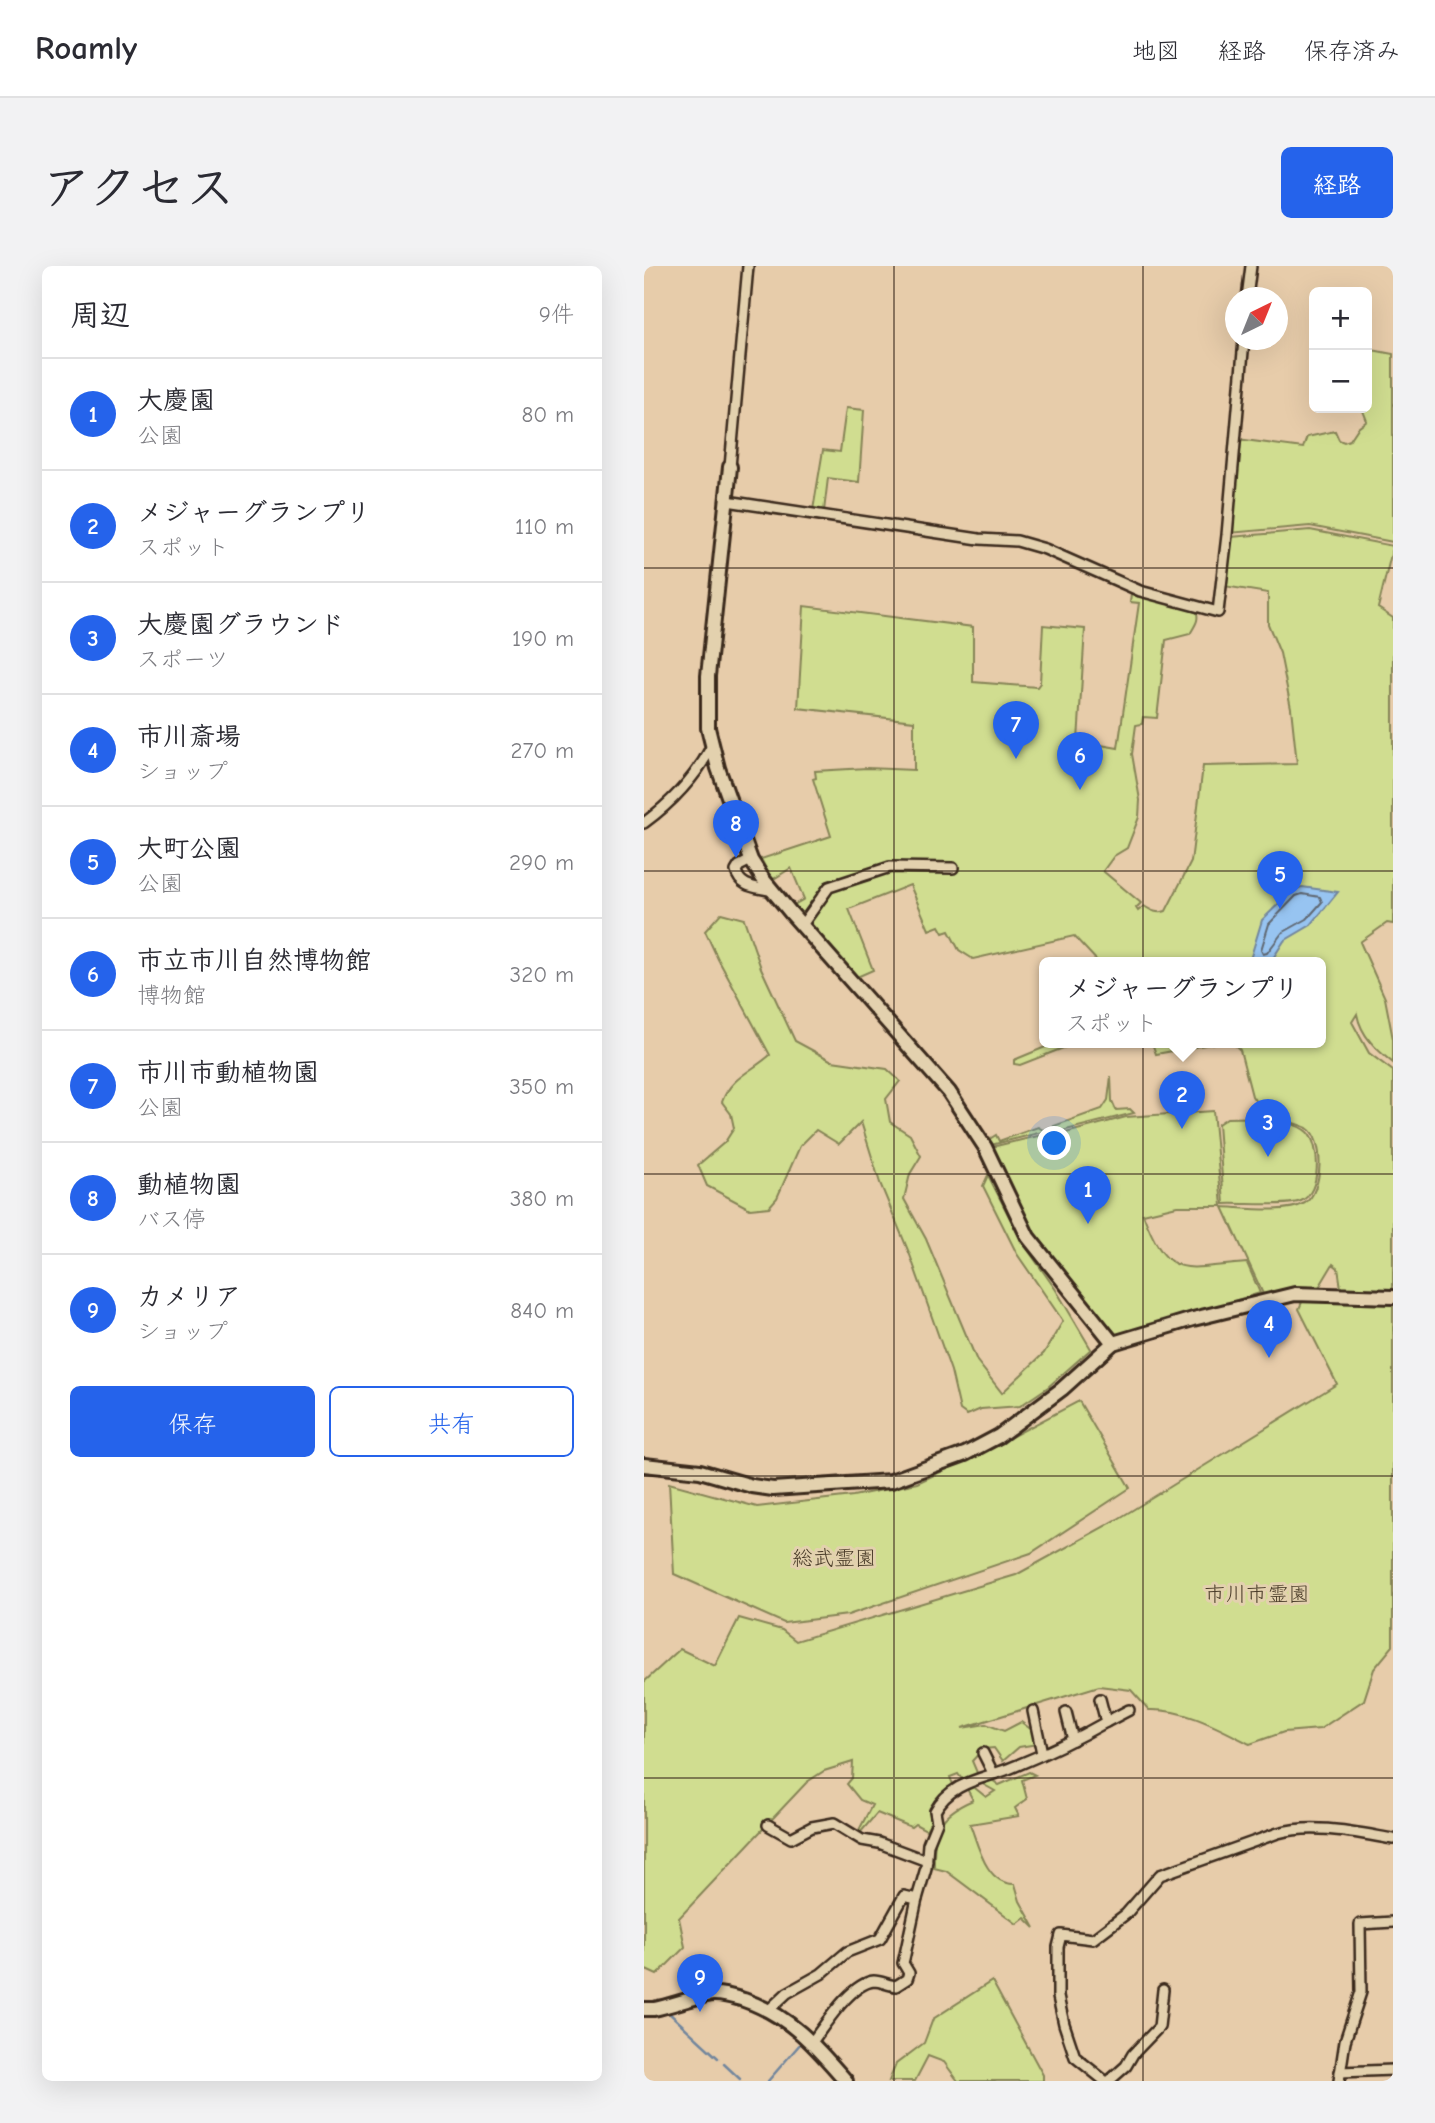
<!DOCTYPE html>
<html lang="ja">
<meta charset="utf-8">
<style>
:root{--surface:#fff;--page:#f2f2f3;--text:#2b2b33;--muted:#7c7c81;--line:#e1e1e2;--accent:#2563eb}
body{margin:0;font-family:"Comic Neue","Klee One",sans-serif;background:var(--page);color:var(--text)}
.controls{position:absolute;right:21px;top:21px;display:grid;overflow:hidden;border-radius:10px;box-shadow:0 7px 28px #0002}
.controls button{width:63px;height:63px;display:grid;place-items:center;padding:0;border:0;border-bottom:2px solid var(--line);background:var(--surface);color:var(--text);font:35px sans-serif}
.compass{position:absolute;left:581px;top:21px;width:63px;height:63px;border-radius:50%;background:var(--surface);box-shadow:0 7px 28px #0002;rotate:43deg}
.you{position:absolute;left:411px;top:878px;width:24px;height:24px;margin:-18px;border:5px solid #fff;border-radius:50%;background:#1a73e8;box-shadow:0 0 0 10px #1a73e833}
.badge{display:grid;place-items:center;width:46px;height:46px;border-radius:50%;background:var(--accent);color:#fff;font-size:23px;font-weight:700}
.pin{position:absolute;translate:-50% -58px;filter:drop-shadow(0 2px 4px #0008)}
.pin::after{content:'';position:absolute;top:37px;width:24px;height:21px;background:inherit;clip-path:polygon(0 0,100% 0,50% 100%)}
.popup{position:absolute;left:395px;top:691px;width:287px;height:91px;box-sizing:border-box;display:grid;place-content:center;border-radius:10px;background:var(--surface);filter:drop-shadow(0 2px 5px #0005);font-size:23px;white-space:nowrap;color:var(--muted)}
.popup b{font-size:26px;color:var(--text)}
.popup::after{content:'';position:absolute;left:50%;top:100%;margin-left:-14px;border:14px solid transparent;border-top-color:var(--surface)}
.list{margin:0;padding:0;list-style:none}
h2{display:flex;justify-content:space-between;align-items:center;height:91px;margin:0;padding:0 28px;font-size:30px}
h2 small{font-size:23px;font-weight:400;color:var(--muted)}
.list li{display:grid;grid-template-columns:46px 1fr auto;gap:21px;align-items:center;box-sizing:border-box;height:112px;padding:0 28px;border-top:2px solid var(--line)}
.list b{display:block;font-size:26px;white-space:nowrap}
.list p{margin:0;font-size:23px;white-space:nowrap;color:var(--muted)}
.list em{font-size:23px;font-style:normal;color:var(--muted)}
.actions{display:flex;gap:14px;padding:21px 28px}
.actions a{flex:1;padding:16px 0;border:2px solid var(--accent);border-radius:10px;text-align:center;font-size:24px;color:var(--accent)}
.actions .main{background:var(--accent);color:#fff}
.map{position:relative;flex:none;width:749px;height:1815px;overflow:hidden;border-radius:10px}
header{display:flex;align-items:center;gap:42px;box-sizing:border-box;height:98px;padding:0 35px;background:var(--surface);border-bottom:2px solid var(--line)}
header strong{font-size:33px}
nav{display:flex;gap:38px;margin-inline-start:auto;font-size:24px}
.intro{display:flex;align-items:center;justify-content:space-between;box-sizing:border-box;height:168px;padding:0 42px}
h1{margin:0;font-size:49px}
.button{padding:18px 32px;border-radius:10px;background:var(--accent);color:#fff;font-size:24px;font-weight:700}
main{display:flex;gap:42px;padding:0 42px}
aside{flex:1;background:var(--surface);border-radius:10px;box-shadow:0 7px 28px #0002}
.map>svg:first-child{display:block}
</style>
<header>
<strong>Roamly</strong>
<nav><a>地図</a><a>経路</a><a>保存済み</a></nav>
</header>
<div class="intro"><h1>アクセス</h1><a class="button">経路</a></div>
<main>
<aside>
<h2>周辺<small>9件</small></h2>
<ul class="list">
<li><span class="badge">1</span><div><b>大慶園</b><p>公園</p></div><em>80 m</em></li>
<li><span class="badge">2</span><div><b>メジャーグランプリ</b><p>スポット</p></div><em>110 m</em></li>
<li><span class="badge">3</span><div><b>大慶園グラウンド</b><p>スポーツ</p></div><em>190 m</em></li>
<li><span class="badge">4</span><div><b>市川斎場</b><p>ショップ</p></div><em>270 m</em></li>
<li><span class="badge">5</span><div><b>大町公園</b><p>公園</p></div><em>290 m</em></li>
<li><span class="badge">6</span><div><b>市立市川自然博物館</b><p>博物館</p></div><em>320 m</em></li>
<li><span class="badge">7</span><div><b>市川市動植物園</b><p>公園</p></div><em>350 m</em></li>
<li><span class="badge">8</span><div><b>動植物園</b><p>バス停</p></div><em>380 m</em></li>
<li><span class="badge">9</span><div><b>カメリア</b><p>ショップ</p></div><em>840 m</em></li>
</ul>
<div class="actions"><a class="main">保存</a><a>共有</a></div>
</aside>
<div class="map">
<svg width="749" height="1815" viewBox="0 0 749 1815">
<rect width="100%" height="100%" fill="#e7ccaa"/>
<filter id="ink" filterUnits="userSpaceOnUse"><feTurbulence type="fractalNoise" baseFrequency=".0143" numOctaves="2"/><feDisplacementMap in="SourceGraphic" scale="14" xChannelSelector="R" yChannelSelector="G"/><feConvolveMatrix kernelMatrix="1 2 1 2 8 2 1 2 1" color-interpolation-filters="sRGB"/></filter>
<g filter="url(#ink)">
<g fill="#d0dd90" stroke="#868457" stroke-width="2">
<path d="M723 83 749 88V276L666 260 585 267 593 173 659 182 663 171 691 165 695 174 700 176 706 174 714 162 723 155 718 142H723Z"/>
<path d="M202 142 220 144 215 216 184 212 180 245 169 244 179 184 196 186Z"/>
<path d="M666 264 749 280 734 342 749 352V658L743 657 716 676 741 732 749 773V797C733 784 717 770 713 748L708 756 725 787 749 805V1380L730 1403 720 1434 676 1463 640 1466 606 1478C574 1462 542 1443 505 1444L487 1424 455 1420 318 1462 342 1458 360 1465 377 1456 392 1467 394 1478 375 1481 359 1495 350 1482 339 1483 328 1495 334 1509 320 1516 314 1508 306 1511 310 1521 302 1524 286 1545 290 1550 282 1564 271 1558 267 1561 233 1547 216 1567 214 1566 228 1539 216 1534 203 1518 208 1512 209 1496 180 1505 163 1516 35 1652 41 1681 13 1709 0 1703V1416L36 1383 71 1400 95 1352 138 1364 152 1375 372 1309 474 1253 693 1118 655 1043 658 1036 699 1035 694 1002 689 998 674 1023 650 1022 619 1028 579 941C601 942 641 948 661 937 679 926 681 873 663 862 659 860 626 849 621 849L608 830 596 784 589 777H676V697H455L430 670 329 693 315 684 305 665 299 667 295 660 285 664 266 619 205 643 229 704 213 711 148 640 160 633 147 602 128 614 117 593 187 570 169 513 172 512 171 505 223 502 270 504V455L154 442 160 340 329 361V416L393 421 396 417 399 359 441 363 434 475 474 482 495 337 486 336 487 328 490 326 552 344C556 354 551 359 546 368L522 374 513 452 499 451 498 458 492 459 488 488 496 534 495 551 483 582 470 590 459 605 497 637 492 642 494 645 500 640C508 645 513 648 522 645L547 596 559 500 653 498 647 442 636 387 624 358V327L580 320 587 271Z"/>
<path d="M77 647 100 653 117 702 151 775 188 795 243 803 256 815 242 833 246 856 266 869 277 890 266 908 260 933 282 973 333 1095 358 1127 400 1087 419 1055 373 988 339 920 344 909 377 974 412 1024 447 1083 404 1121 376 1140 337 1143 323 1149 316 1144 307 1105 266 989 236 917 217 856 195 878 172 864 156 880 133 932 125 941 106 943 63 920 54 899 81 876 90 862 87 848 78 836C87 811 107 806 126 789L74 693 61 665Z"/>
<path d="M411 777H432L376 799 370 798V794Z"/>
<path d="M508 777H572L512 788Z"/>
<path d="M467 810 468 835 472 844 486 843 490 847 406 868 398 866 347 879 344 874 352 869 355 875 394 861 399 864 458 843 464 834Z"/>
<path d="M569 845 578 940H533L499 948C525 1017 540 1001 603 997L616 1027 479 1069 472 1068 389 969 348 881 398 869 407 871 482 851Z"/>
<path d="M627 851C638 856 655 858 663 866 677 879 677 927 657 935 642 941 599 937 580 938L574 858 583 852Z"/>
<path d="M435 1135 486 1222 387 1287 204 1349 140 1357 30 1308 25 1217 113 1241 209 1230 273 1217 331 1190Z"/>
<path d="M385 1506 391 1509 378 1514 383 1533 371 1542 375 1550 326 1558C334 1579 342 1619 371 1618L376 1635 391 1662 381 1652 373 1658 302 1605 290 1602C289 1566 293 1549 329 1534L322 1521 326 1518 342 1531 351 1525 335 1516 344 1511 355 1519Z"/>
<path d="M348 1715 399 1809V1815H314L300 1796 284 1790 271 1815H245L252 1798 280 1777 289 1753Z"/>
</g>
<path fill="#97c4f1" stroke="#72869d" stroke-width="2" d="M658 621 694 626 667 659 640 675 626 697H605L618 654 649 624Z"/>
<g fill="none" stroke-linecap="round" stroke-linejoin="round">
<path stroke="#606872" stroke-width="2" d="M658 628 676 631 678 636 663 653 638 667 623 687 619 688 617 684 625 658 652 630Z"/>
<g stroke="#72869d" stroke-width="2.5">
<path d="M24 1746 74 1792"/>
<path d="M80 1798 96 1813"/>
<path d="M124 1815 157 1777"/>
</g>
<defs>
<g id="street">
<path d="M603 32 607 0"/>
<path d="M86 201 104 0"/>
<path d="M83 235 335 273 373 275 401 283 496 325 574 346 583 269 600 74"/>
<path d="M0 557C27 537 52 511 68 480"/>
<path d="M107 594 95 600 92 605C96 622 113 621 128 625"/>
<path d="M158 659 185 621 246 601 309 602"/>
<path d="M389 1445 398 1487"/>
<path d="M422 1446 429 1474"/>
<path d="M462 1456 485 1444"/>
<path d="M339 1487 349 1507"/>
<path d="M124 1559 147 1572 168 1561 190 1557 218 1574 235 1577 283 1595"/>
<path d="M126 1743 143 1727 177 1708 203 1686 236 1673 260 1630 273 1633 282 1602 284 1578 293 1556 291 1545C307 1515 341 1513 369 1501 401 1488 432 1473 462 1456L456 1433"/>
<path d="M168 1776C181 1759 207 1717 230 1715 237 1715 244 1719 252 1720L263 1713 265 1707 259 1697 260 1693 273 1633"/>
<path d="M696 1806 749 1804"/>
<path d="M461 1815 431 1791 420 1758 414 1731V1681L417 1669 449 1673 482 1648 516 1609 634 1567C670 1557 713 1567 749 1573"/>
<path d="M465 1815 482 1800 489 1788 515 1761 519 1724"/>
<path d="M695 1815 701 1775 717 1726 716 1658 749 1656"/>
</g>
<g id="secondary">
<path d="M86 201 64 410V462L74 502 107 594 119 613 147 647 305 826 341 881 384 971 469 1077"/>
<path d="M0 1199 56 1205 108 1220 129 1223 247 1215 321 1188 355 1170 418 1123 469 1077 549 1053 651 1028 749 1031"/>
<path d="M0 1743H10C29 1739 49 1731 68 1728 79 1727 90 1731 100 1734 146 1750 171 1779 202 1815"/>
</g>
</defs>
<use href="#street" stroke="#3b2a1e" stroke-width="14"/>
<use href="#secondary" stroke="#3b2a1e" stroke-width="18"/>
<use href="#street" stroke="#e3d1ae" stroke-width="9"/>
<use href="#secondary" stroke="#e3d1ae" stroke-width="12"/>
</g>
</g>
<path fill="none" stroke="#3b2a1e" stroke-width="2" stroke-opacity="0.55" d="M250 0V1815M499 0V1815M0 302H749M0 605H749M0 908H749M0 1210H749M0 1512H749"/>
<g text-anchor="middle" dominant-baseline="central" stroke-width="6" stroke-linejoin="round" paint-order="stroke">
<g font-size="21" fill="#4a3c29" stroke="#e3d1ae">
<text x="190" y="1292">総武霊園</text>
<text x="613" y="1328">市川市霊園</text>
</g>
</g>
</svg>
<div class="controls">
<button>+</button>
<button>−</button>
</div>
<svg class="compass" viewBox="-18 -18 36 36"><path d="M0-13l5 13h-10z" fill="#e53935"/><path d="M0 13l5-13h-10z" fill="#7c7c81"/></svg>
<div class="you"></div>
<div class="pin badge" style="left:444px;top:958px">1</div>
<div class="pin badge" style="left:538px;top:863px">2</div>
<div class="popup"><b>メジャーグランプリ</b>スポット</div>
<div class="pin badge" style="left:624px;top:891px">3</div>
<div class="pin badge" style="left:625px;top:1092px">4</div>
<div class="pin badge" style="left:636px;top:643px">5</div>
<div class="pin badge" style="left:436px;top:524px">6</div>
<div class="pin badge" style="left:372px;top:493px">7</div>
<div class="pin badge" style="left:92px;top:592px">8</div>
<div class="pin badge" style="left:56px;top:1746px">9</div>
</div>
</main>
